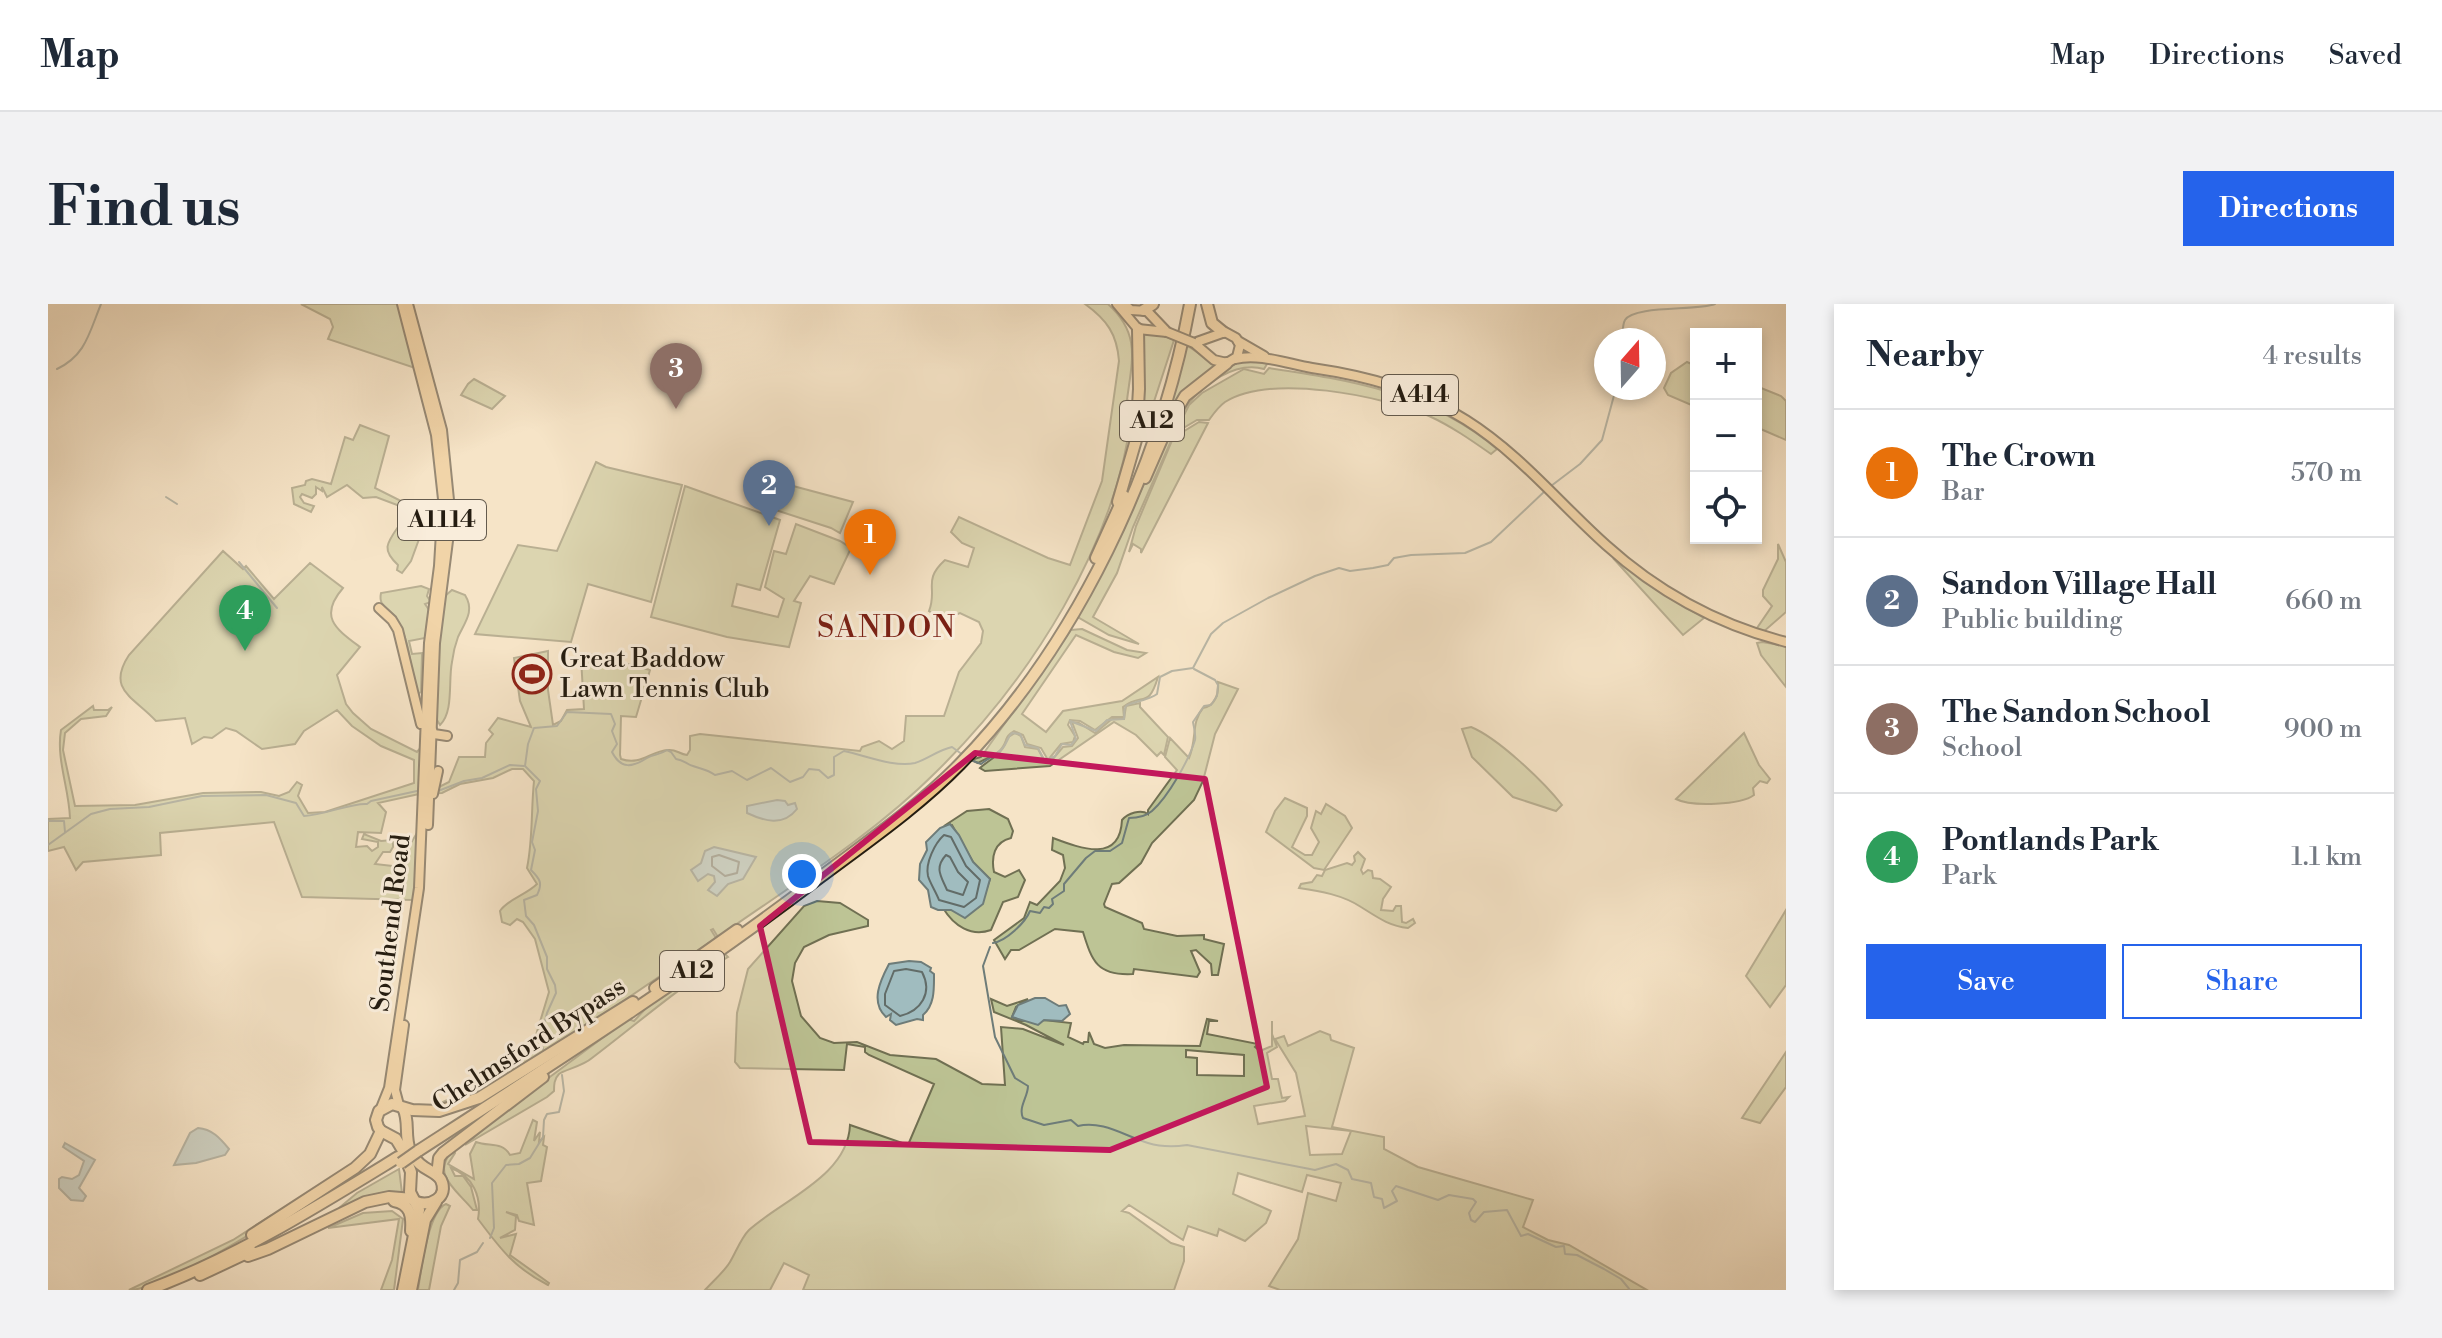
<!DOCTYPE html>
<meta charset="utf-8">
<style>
:root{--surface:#fff;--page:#f2f2f3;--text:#1f2937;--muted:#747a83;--line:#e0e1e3;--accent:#2563eb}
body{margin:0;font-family:"Libre Bodoni",serif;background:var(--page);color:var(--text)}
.controls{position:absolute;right:24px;top:24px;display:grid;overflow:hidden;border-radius:0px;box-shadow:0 4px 12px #0003}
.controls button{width:72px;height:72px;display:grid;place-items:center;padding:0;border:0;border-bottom:2px solid var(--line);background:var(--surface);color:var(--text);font:40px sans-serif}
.compass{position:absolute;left:1546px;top:24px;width:72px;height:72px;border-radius:50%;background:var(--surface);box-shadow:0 4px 12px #0003;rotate:20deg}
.you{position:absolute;left:754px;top:570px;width:28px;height:28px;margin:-20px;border:6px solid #fff;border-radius:50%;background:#1a73e8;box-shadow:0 0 0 12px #1a73e833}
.badge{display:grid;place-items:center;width:52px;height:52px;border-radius:50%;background:var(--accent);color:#fff;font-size:26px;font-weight:700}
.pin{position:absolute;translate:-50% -66px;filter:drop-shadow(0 2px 4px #0008)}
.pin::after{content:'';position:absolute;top:42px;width:28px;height:24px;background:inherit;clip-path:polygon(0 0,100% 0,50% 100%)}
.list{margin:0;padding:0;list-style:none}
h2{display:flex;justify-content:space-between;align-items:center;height:104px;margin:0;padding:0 32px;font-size:34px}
h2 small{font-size:26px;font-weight:400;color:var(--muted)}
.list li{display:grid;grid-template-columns:52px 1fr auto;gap:24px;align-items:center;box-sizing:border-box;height:128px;padding:0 32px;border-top:2px solid var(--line)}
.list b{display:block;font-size:30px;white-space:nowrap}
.list p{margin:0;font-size:26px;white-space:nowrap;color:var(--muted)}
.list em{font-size:26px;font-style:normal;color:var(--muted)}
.actions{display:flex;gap:16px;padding:24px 32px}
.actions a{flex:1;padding:18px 0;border:2px solid var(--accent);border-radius:0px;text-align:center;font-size:28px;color:var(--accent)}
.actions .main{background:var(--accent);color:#fff}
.icon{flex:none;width:44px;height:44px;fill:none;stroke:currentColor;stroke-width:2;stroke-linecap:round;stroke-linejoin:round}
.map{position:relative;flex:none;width:1738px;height:986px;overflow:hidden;border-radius:0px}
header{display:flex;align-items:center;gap:48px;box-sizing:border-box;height:112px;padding:0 40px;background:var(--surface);border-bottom:2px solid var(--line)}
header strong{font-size:38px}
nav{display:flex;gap:44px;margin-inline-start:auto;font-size:28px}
.intro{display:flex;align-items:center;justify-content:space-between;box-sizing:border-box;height:192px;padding:0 48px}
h1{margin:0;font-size:56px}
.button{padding:20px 36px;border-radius:0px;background:var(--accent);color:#fff;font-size:28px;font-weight:700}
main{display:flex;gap:48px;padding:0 48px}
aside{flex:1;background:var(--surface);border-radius:0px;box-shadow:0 4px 12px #0003}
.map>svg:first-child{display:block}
</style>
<header>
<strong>Map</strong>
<nav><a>Map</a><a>Directions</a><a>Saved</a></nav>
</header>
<div class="intro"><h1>Find us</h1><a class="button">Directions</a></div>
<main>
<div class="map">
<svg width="1738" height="986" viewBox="0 0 1738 986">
<rect width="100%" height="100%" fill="#f6e4c7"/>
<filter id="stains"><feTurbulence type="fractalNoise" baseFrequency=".0025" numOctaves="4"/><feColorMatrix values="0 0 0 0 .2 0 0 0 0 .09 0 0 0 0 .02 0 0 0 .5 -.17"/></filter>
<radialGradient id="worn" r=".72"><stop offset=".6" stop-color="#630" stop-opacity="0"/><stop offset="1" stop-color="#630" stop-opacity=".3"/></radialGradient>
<g fill="#bdc495" stroke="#707053" stroke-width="2" fill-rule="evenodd">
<path d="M253 0H350L367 64 280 35 285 23 282 15Z"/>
<path d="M1037 0H1060C1093 30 1084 56 1079 96L1083 98 1084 107C1069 240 982 376 888 468 824 532 744 581 670 633L665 625 663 626 668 634 499 749 416 798 391 805V800L414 789 485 741 501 688 487 635 475 618 469 615 462 621 454 618 452 607C460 595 478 591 489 580L479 564C485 535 483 506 486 477L475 465H464L445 474 412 480 394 489 371 490 330 499 338 508 333 529 310 528 308 543 319 542 324 547 330 543V538L314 535 316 530 333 537 345 536V543L342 548H335L327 560 353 563 356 567 361 542 369 529V591L364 596 254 593 226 518 112 529 113 551 35 558 28 566 16 543 0 547V515L22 514C21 484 8 455 13 426L45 402 46 406H60L64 403 58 412 33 415 17 429 15 446 27 502 87 501 155 489 213 488 231 492 241 488 249 478 254 481 250 492 260 509 277 508 366 479V456L333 442 304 422 289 406 256 427 247 440 214 445 188 427 178 424 164 434 156 433 144 440 137 414 108 417C86 393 58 386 81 351L175 247 195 265 198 262 226 295 262 259 295 284C270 313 288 325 312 343L289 371 298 400 305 409 323 425 369 448 374 442 387 485 401 478 411 453H437L438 439 445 430 441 426 450 414 483 423 472 397 466 354 500 347V386L505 421 513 417 519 406 536 405 533 354 539 349 602 366 588 413 573 412 572 451 573 455C593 462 602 447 620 446 628 445 631 450 639 451L642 446V432L652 430 812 447 814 443 831 437 844 445 856 437 858 412H896L911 368 933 339 935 327 931 318 912 309 895 316 881 307C890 284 874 277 897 256L920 263 926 244 914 239 903 228 911 213 1000 254 1022 261 1054 177 1071 57C1069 30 1059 16 1037 0Z"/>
<path d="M1093 29 1112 30 1126 36 1086 159Z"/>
<path d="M1137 41C1150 46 1158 58 1170 62L1147 78 1098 167Z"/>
<path d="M1193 57 1218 58 1219 60 1216 65C1187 57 1155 80 1138 103L1085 223 1069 269 1045 313 1091 340 1061 331 1028 312 1075 227 1123 119 1138 95 1167 70Z"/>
<path d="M1639 58 1648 62V103L1620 91 1616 84 1623 69Z"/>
<path d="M1221 64C1301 76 1384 89 1449 145L1443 150C1423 136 1403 122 1381 112 1334 92 1223 69 1177 98 1170 103 1166 109 1161 116H1149L1127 129 1141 101 1154 89 1196 65 1216 70Z"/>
<path d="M426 75 457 92 444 105 413 91 420 80Z"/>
<path d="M1708 82 1733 92 1738 97V136L1708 123Z"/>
<path d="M1151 118 1160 119 1093 249V245L1085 240 1081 248 1088 222 1125 134Z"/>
<path d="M312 121 341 132 327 184 359 200 357 204 328 193 315 194 299 181 279 193 274 183V187L268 183V190L264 194 254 190 252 193 256 199 266 202 263 208 246 200 244 184 257 181 258 177 264 175 283 180 297 133 305 136Z"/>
<path d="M548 158 558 163 634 181 603 298 540 280 523 338 427 330 470 241 509 247Z"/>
<path d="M715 174 805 198 792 229 783 224 706 199Z"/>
<path d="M637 182 732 216 712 286 689 280 684 302 730 313 736 295 717 283 726 247 738 250 748 220 792 237 803 244 786 280 762 272 746 297 753 299 741 343 679 333 603 313Z"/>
<path d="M373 221 374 227 363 257 354 269 349 266 350 261C334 246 338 240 350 223L355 230 366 227Z"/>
<path d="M1730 240 1738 258V308L1714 329 1707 327 1724 302 1715 292V286L1730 255Z"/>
<path d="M1565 254 1618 292 1656 314 1635 331Z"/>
<path d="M373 282 381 285 379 292 383 298 377 300 381 306 377 334 361 337 364 350 374 349 373 388 368 391C363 367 362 335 348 314 341 304 330 303 333 289Z"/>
<path d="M404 286 417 291C427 307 417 318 410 333 407 341 405 350 404 358 400 377 406 408 392 421L386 411 391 339 397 292Z"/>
<path d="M1034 325 1079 346 1098 349 1090 354 1066 348 1028 331 974 410 998 428 1015 407 1074 397 1110 373C1100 406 1095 388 1075 403L1076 413H1064L1047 426 1032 417 1022 416 1020 421 1027 432 1025 438 1013 440 1000 456 993 444 979 440 975 431 966 427C956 433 960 436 954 444 949 452 938 454 930 459L923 456 933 453 1023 326Z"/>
<path d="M1714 338 1738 342V383L1713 351 1709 339Z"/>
<path d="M1170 378 1190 385 1167 430 1155 477 1146 496 1104 539 1093 559 1071 579 1064 580 1056 600 1057 603 1094 619 1096 625 1129 632 1156 631V635L1176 640 1170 671H1164L1163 660 1148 646 1143 647 1152 668 1149 673 1086 665 1085 670C1049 672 1044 657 1035 628L1007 625 971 646H963L957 655 946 636 976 614 982 598 989 601 1012 577 1017 564 1015 551 1004 546 1005 534C1034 545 1072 559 1074 516 1080 509 1093 505 1100 510V506L1129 466 1117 453 1122 434 1141 454C1149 436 1143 418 1155 404 1167 402 1171 390 1170 378Z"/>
<path d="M1092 399V403L1120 433 1116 451 1113 448 1109 452 1088 431 1066 418 1002 462 937 467 932 464C943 454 955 451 959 434L967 429 973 432 977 443 990 445 997 458 1004 456 1015 443 1024 442 1030 434 1024 418 1031 419 1047 429 1064 415H1076L1078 402Z"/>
<path d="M1423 423C1450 434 1495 477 1514 501L1508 507 1465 493 1424 453 1414 425Z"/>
<path d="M1696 429 1711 461 1722 475 1719 479 1712 477 1705 484 1706 491C1693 501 1643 503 1628 495Z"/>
<path d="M1237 494 1259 504V512L1244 543 1257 551H1264L1271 538 1263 524 1268 507 1273 510 1278 500 1297 512 1304 524 1276 566 1266 564 1218 528 1227 507Z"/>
<path d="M941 505 960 515 965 527 963 534C946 538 943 553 946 568L957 573 971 566 977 576 970 593 955 598 943 626C923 633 906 622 895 604L923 608 933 601 942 575 925 558 904 521 896 522 919 507Z"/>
<path d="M1310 548 1317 555 1313 566 1315 570 1320 566 1324 567 1325 574 1332 575 1343 583 1335 595 1333 606 1345 607 1348 602H1353L1354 618 1358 619 1365 615 1367 619 1360 624C1341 622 1329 613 1313 603 1295 591 1272 587 1251 584L1253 580 1264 578 1269 571 1274 572 1277 566 1299 559 1304 561 1307 557 1306 552Z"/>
<path d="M769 597 792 599 820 616V622L781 631 756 643 747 659 744 677 753 712 772 734 786 739 809 738 842 751 888 755 934 780 957 781 953 723 975 725 1016 741 978 721 946 708 943 695 959 702 980 695 968 703 964 713 973 717 996 716 1023 719 1020 733 1035 740 1036 738H1040L1041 728 1046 740 1057 744 1076 741 1152 742 1159 715 1170 717H1161L1159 730 1210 740 1207 743 1212 747 1224 742V717V730L1229 743 1219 749 1224 775H1230L1234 794 1241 793 1237 797 1206 802 1210 820 1257 812 1248 769 1227 735 1236 732 1240 742 1272 727 1282 731 1283 736 1306 744 1284 823 1336 833V845L1370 863 1485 896 1475 923 1500 936 1521 941 1599 986H1232L1221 982 1250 935 1260 889 1288 897 1293 879 1259 871 1254 888 1190 869 1185 890 1223 907 1218 919 1197 937 1171 925 1169 932 1140 922 1135 936 1081 901 1074 907 1081 909 1123 939 1136 943V957L1126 986H755L761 971 736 959 722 986H657C665 977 676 968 682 958 688 948 693 934 701 926 734 896 800 872 802 821L860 841 886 780 821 751 817 748V743L799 740 796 766 692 764 687 758 689 709 700 665 756 602ZM1138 746 1196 751V772L1149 771V754L1138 753ZM1258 822 1303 827 1294 850 1262 851Z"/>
<path d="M1738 606V681L1722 703 1698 672Z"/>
<path d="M676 649 680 653C632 682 589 720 544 754 535 762 516 766 511 770 506 775 506 781 506 787L499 793 417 841 460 804 580 715 586 717 600 702Z"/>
<path d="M1738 748V783L1712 819 1694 814Z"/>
<path d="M485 816 489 818 486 837 492 828 491 838 496 833 495 841 499 843 493 877 479 879 486 921 471 917 469 911 458 908 468 912 467 926 452 934 468 930 462 951 501 979 500 981C466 964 451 943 430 915 434 893 425 872 403 864L407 872H415L423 883 429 906H425C409 886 381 870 406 845L407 849 400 860 426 875 422 850 428 838C441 843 454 837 462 851L472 849Z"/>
<path d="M351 865 354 889 330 890 291 904 309 889Z"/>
<path d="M398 900 402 902 393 922 381 986H370C373 967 380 907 398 900Z"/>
<path d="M344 907 355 915 346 986H333L344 956 351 915 280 924 315 909Z"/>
<path d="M224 911 227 914C199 933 112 986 81 986L185 936Z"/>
</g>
<g fill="#a0bcbf" stroke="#6e7c79" stroke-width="2">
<path d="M729 496 737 497 740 501 747 499 749 505C735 523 716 517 699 509V502Z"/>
<path d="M902 520 911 531 925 558 942 575 935 600 917 614 903 606H890L883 603 880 586 871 576 872 560 879 546 878 538 892 524Z"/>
<path d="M666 543 708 553 695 575 680 580 669 592 660 586 667 578 666 572 660 570 650 577 643 566 653 559 657 547Z"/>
<path d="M861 657 873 658 883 664 882 667 886 670C886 684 887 701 875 711V716L869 715 848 721 842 716 843 710 838 713C822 698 832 677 841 660Z"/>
<path d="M987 694H997L1011 702 1018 701 1022 710 1014 717 996 716 990 721 964 713 970 701Z"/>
<path d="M150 824C164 825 172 834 181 845L177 851 148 859 126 861 142 829Z"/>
<path d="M17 839 47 856 31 884 38 892 35 897 23 896 11 884V875L14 873 24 875 31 871 36 857 15 843Z"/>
</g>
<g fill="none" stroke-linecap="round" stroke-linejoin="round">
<g stroke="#626c68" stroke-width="2">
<path d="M896 531 903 533 918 562 932 576 928 594 916 603 891 596C888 588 882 579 880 572 877 559 887 539 896 531Z"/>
<path d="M671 551 691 558 689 569 677 572 664 562V553Z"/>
<path d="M898 551 902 553 910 568 920 578 915 591 899 586C893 572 886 564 898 551Z"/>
<path d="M858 665 874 668C885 689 873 707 852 712L837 701V690L846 667Z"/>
</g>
<g stroke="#6e7c79" stroke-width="2">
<path d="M1574 36C1575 31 1574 21 1577 16 1586 1 1649 7 1667 0"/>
<path d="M9 65C38 51 41 29 53 0"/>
<path d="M1503 182 1532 160 1554 136 1568 84"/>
<path d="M118 193 129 200"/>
<path d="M191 258 229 304"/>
<path d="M920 455 933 460C940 454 947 452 954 445 959 440 959 434 964 429L972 430 977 441 990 444 997 457 1007 452 1014 440 1023 441 1028 435 1022 417 1048 427 1059 416 1076 415C1077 411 1075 406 1078 402 1080 399 1102 396 1109 390L1112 373 1124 367 1145 364 1163 330 1175 319 1220 294 1267 272 1291 264 1302 267 1325 264 1340 261 1346 254 1363 251 1417 249 1443 238 1498 186"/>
<path d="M390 487 416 477 434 474 462 461 476 462"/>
<path d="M0 517H16L17 528"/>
<path d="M0 541 43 510 62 505 101 503 154 492 218 491 248 499 256 512C277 511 302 499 319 500L323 497 369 487"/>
<path d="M945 639C958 637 977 619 982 607L992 609 996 603 1001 604 1005 600 1004 595 1016 587V580L1038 554 1047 547H1062L1074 539 1081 514C1090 514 1097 513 1104 507 1120 493 1141 456 1147 436 1148 430 1146 424 1145 418L1156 402 1163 401 1169 392 1170 381 1167 376 1146 365"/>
<path d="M942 643 935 662 947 733 967 774 980 782C980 793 970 803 975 814L996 821 1023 816 1030 822C1054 816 1077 832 1100 839 1113 843 1126 843 1139 841L1267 866 1288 860 1300 866 1304 875 1323 879 1326 893 1334 895 1336 904 1349 897 1344 887 1348 882 1390 896 1401 891 1425 895 1428 898 1421 909 1423 916 1427 918 1436 908 1459 906 1473 932 1480 930 1508 943 1516 942 1517 950 1529 951 1556 965 1573 975 1582 986"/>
<path d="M495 745 492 738 499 709 508 689 507 681 499 665V653L486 621 478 612 476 596 489 591C495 579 492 575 483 566L487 546 484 538 490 507 488 485 492 477 477 462 480 440 486 424 509 422 519 408 563 410 567 420 564 427 569 440 564 448C573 466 585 463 599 454 606 450 612 451 619 446L623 448 628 455C636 456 638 460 645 462 653 465 659 465 667 471L684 467 699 476 723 464 742 478 755 473 761 465 771 466 780 474 786 471V453L796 447C816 451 847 464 867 459 880 455 890 446 904 443L915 451"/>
<path d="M442 934 446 924 444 879 458 861 471 860 482 854 495 833 496 816 499 810 511 808 516 787 514 771"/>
<path d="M406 986 410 979 412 956 429 948 435 939"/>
</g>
<defs>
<g id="primary">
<path d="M360 0 394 126 401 196V229L387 339 380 521"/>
<path d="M1069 0 1090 25 1119 28"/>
<path d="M1076 0 1083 6 1099 7 1119 28"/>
<path d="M1177 28 1188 34 1192 41 1189 53 1179 59 1166 56 1146 39Z"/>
<path d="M1190 37 1216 52"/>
<path d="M1187 55C1211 49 1240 60 1264 64 1319 72 1371 86 1418 116 1472 150 1511 199 1558 241 1610 288 1671 321 1738 338"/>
<path d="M331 304 344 316 350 326 373 420"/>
<path d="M383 424 386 430 399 432"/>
<path d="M385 490 390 467"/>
<path d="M351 801 347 786 356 721"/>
<path d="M333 804 341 784 371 584 381 339 391 262 395 195 388 131 354 0"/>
</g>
<g id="highway">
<path d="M1159 0 1164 19 1175 28"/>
<path d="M1096 6 1105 0"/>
<path d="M1097 174 1121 119 1137 92 1179 59"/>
<path d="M1070 198 1088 136 1091 85 1090 25"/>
<path d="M1048 254 1076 192"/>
<path d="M607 684 689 626"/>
<path d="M355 804C362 817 356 832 362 846 372 868 387 865 393 876 401 893 383 903 368 898"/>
<path d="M370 847C506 759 642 672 771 574 819 538 870 503 912 460 1029 340 1112 164 1142 0"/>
<path d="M389 871 391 854 395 849 495 773"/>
<path d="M346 897C363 900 364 913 363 927"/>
<path d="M204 931 307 864 322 850 333 827"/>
<path d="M200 952 220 945 317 898 341 893 365 895"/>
<path d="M152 971 203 947"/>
<path d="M100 986C189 953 270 902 350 853"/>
<path d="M355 986 371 906 362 888 363 868 354 845 348 835 333 827 330 823 328 816 331 807 344 800 364 806 391 807 431 794 585 698"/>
<path d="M363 986 377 916 388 898"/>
</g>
</defs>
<use href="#primary" stroke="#241c11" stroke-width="12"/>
<use href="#highway" stroke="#241c11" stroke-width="14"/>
<use href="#primary" stroke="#ebc284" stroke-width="8"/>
<use href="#highway" stroke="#ebc284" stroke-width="10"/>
<defs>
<path id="primary-bridge" d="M1119 28 1146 39"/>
<path id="highway-bridge" d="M353 859 370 847"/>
</defs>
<use href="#primary-bridge" stroke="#241c11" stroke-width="12" stroke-linecap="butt"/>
<use href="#highway-bridge" stroke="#241c11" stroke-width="14" stroke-linecap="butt"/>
<use href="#primary-bridge" stroke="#ebc284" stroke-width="8"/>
<use href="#highway-bridge" stroke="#ebc284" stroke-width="10"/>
</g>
<path d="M0 0H1738V986H0ZM927 449 1157 475 1219 783 1062 846 762 838 712 622Z" fill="#f6e4c7" fill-opacity=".55" fill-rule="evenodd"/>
<path fill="none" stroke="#c2185b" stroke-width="6" stroke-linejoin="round" d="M927 449 1157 475 1219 783 1062 846 762 838 712 622Z"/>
<defs>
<symbol id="stadium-ring" viewBox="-11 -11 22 22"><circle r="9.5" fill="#f9eddb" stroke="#8f2418" stroke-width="1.5"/><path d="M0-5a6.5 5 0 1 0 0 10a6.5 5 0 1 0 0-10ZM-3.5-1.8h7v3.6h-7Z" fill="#8f2418"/></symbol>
</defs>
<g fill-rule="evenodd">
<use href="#stadium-ring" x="462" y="348" width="44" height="44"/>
</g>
<g text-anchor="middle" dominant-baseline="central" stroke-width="6" stroke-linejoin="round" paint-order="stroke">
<g fill="#f9eddb" stroke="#645b4e" stroke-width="2">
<rect x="1334" y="71" width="76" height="40" rx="6"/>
<rect x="1072" y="97" width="64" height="40" rx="6"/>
<rect x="350" y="196" width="88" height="40" rx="6"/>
<rect x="612" y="647" width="64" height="40" rx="6"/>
</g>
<g font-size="24" font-weight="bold" fill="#241c11">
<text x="1372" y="91">A414</text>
<text x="1104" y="117">A12</text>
<text x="394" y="216">A1114</text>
<text x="644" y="667">A12</text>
</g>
<g font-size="26" fill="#241c11" stroke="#f9eddb" text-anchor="start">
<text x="512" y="355">Great Baddow<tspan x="512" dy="30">Lawn Tennis Club</tspan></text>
</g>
<g font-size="26" fill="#241c11" stroke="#f9eddb">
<text transform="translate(343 619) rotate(-83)">Southend Road</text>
<text transform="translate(481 741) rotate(-33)">Chelmsford Bypass</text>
</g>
<g font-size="30" letter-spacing="2" fill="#7a1f14" stroke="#f9eddb">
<text x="839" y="324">SANDON</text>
</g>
</g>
<rect width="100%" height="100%" filter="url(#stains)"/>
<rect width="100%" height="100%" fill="url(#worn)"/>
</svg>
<div class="controls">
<button>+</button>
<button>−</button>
<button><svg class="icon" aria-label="locate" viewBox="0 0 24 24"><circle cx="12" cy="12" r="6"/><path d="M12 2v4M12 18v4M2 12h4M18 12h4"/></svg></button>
</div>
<svg class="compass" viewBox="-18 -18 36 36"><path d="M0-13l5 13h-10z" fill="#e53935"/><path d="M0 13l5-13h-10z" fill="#747a83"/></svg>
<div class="you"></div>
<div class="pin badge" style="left:822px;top:271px;background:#e8710a">1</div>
<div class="pin badge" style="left:721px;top:222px;background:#5c6f8a">2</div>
<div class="pin badge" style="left:628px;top:105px;background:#8d6e63">3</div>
<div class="pin badge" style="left:197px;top:347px;background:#2e9e5b">4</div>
</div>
<aside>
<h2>Nearby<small>4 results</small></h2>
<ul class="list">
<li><span class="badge" style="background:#e8710a">1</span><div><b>The Crown</b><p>Bar</p></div><em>570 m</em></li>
<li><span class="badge" style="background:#5c6f8a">2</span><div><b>Sandon Village Hall</b><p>Public building</p></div><em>660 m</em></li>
<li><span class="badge" style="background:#8d6e63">3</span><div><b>The Sandon School</b><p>School</p></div><em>900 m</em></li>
<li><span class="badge" style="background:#2e9e5b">4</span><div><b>Pontlands Park</b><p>Park</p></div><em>1.1 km</em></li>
</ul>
<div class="actions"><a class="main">Save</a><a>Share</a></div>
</aside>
</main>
